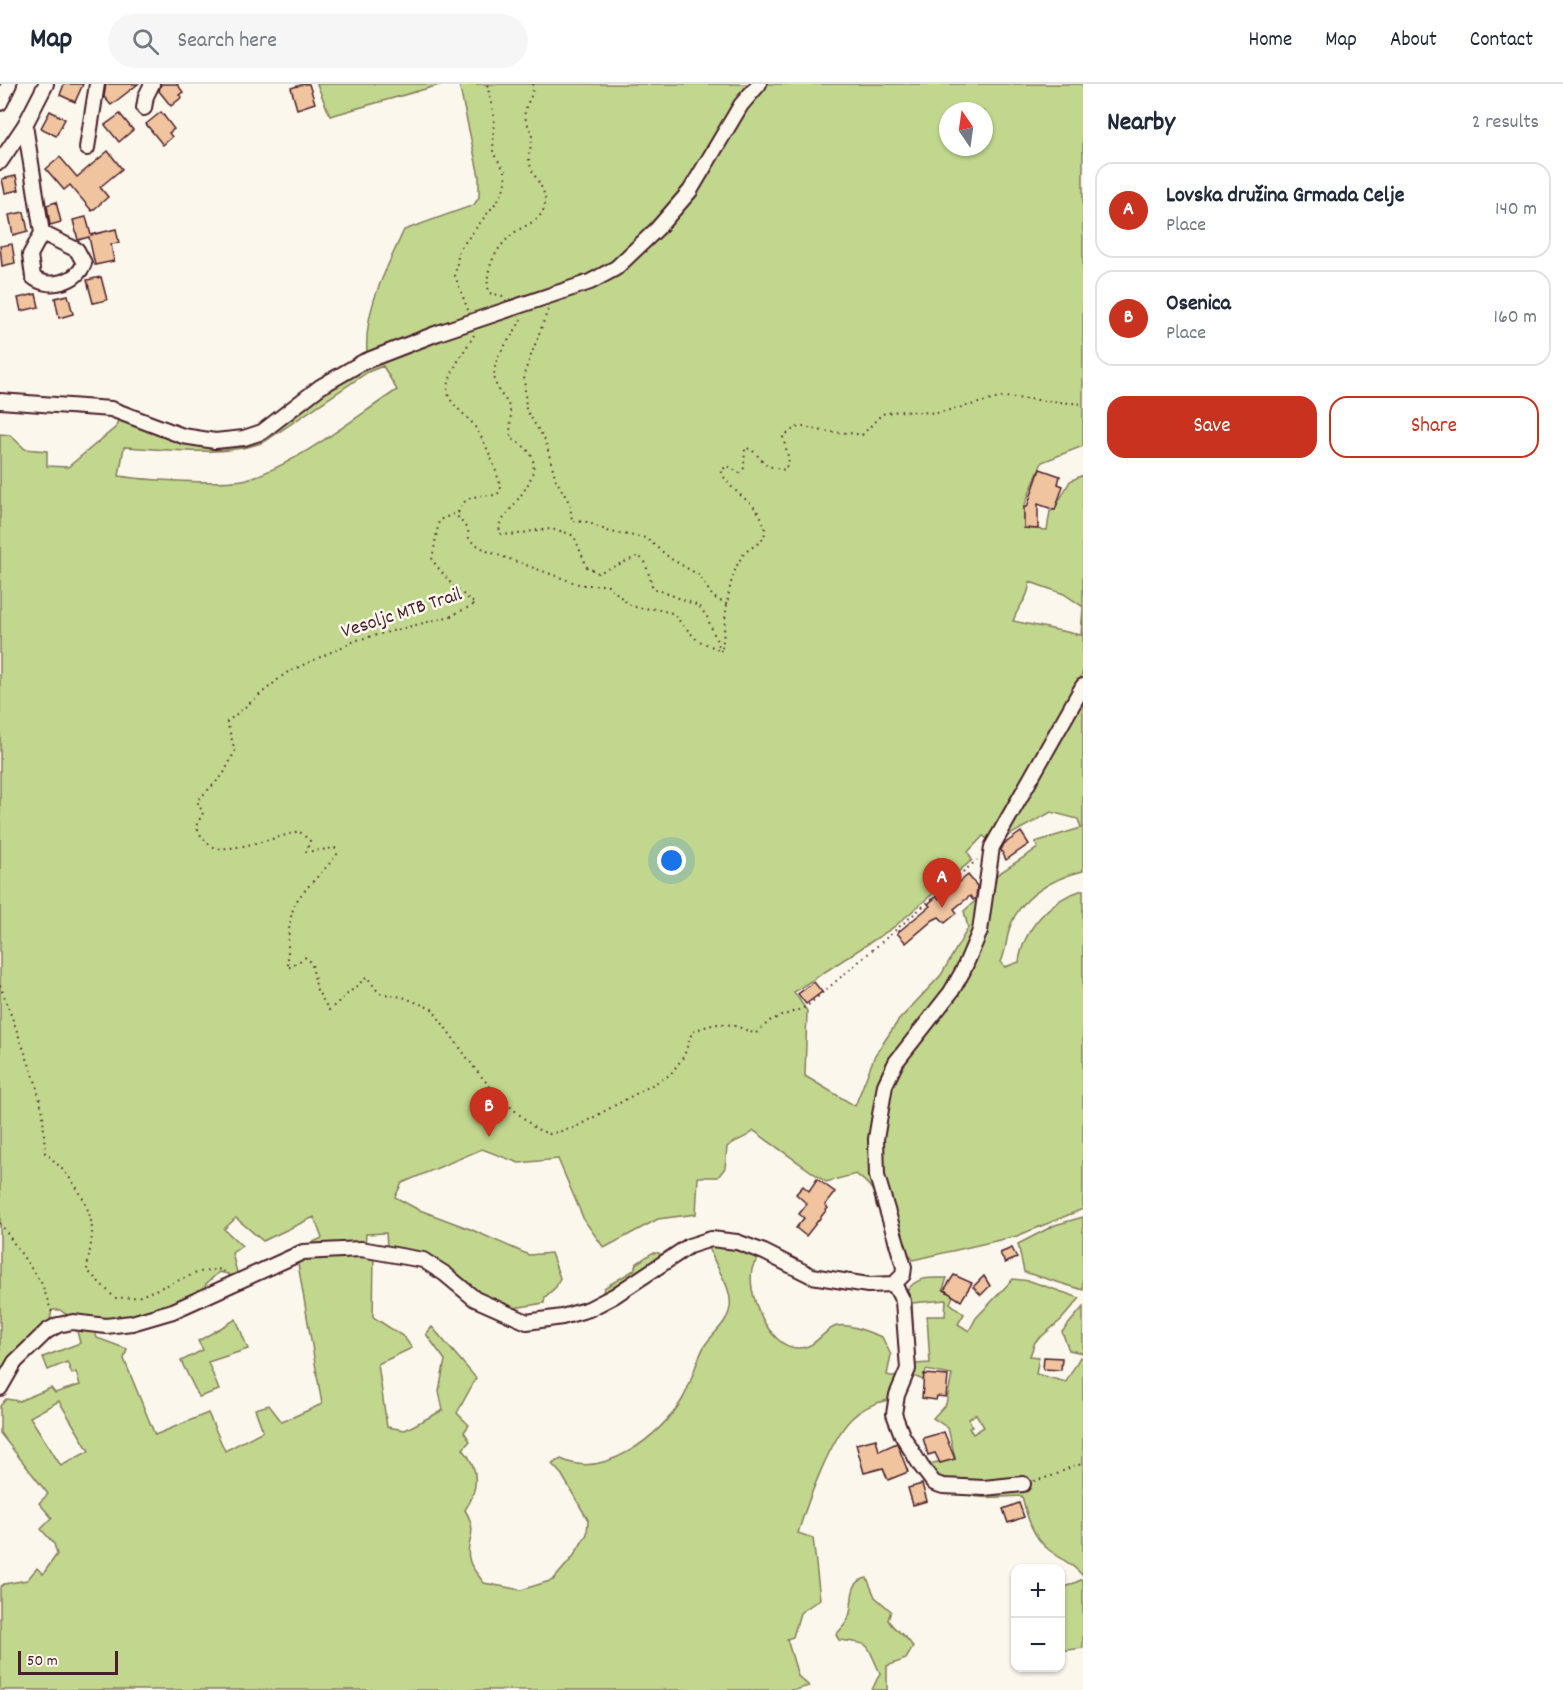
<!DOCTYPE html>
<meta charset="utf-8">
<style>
:root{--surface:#fff;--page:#f6f6f7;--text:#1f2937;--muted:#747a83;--line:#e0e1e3;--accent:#c8321e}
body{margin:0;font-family:Dekko,sans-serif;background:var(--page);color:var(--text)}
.controls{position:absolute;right:18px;bottom:18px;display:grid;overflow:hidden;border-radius:12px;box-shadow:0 2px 4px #0004}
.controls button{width:54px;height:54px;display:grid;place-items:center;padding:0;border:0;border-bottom:2px solid var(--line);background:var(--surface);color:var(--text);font:30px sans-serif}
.compass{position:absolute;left:939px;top:18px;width:54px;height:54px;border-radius:50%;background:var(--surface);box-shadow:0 2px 4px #0004;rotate:347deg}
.scale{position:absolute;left:18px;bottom:15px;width:100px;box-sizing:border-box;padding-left:6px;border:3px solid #4a1f2b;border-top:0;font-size:16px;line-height:21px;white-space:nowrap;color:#4a1f2b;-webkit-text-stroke:4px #fbf7ec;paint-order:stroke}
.you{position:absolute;left:672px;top:777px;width:21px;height:21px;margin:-15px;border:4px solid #fff;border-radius:50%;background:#1a73e8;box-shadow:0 0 0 9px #1a73e833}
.badge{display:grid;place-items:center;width:39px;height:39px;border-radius:50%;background:var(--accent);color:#fff;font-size:20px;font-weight:700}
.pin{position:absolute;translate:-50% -50px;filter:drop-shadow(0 2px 3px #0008)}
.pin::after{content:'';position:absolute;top:32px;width:21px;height:18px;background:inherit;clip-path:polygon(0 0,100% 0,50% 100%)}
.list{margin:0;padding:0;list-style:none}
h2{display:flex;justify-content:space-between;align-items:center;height:78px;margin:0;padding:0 24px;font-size:26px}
h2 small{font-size:20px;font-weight:400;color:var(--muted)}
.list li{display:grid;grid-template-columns:39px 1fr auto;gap:18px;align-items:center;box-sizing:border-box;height:96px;margin:0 12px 12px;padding:0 12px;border:2px solid var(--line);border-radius:18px}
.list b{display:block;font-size:22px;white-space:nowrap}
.list p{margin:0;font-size:20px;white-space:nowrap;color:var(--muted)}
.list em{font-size:20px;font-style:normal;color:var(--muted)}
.actions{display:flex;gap:12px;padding:18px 24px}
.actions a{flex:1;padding:14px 0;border:2px solid var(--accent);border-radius:18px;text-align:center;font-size:21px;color:var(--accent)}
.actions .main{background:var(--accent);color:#fff}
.icon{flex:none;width:33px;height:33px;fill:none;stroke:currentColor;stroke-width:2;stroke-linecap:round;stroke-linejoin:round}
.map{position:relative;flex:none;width:1083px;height:1606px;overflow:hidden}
header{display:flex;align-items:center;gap:36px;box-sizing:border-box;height:84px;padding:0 30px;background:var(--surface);border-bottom:2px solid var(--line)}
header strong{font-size:28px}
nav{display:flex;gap:33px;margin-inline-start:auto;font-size:21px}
.search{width:420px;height:54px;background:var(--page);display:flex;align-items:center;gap:15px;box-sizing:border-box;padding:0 21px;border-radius:33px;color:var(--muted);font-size:22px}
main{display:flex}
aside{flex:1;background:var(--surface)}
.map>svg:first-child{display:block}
</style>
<header>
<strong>Map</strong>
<div class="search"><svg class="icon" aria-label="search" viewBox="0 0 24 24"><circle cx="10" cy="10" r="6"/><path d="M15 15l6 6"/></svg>Search here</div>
<nav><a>Home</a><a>Map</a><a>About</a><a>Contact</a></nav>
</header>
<main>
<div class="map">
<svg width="1083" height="1606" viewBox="0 0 1083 1606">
<rect width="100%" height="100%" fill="#fbf7ec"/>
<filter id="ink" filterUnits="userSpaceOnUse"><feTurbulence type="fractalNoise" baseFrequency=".0167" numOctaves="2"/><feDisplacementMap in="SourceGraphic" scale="12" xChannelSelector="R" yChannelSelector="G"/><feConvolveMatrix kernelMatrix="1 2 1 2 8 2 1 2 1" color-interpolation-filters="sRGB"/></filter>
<g filter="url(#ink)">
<g fill="#c0d78d" stroke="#857b5c" stroke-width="1.5" fill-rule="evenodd">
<path d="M317 0H443L330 32Z"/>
<path d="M459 0H751C708 68 667 143 599 189L367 269C364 224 386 186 404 146L474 121 479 113V92Z"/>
<path d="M765 0H1083V362L1042 378 1024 423V444L1047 446 1050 427 1054 426 1070 397 1083 391V587L1076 607 1049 647 989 756 983 752 968 768 972 776 894 843 794 908 807 927 805 992 855 1022 875 971 898 937 941 891 968 844 964 827 983 810 980 831 961 885 876 1023 883 1130C873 1124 877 1118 873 1108 870 1100 862 1095 856 1090L826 1098 754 1047C745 1055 735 1056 727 1063L725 1084 718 1093H698L696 1130 658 1135 604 1164 584 1136 558 1075 519 1079 482 1065 402 1099 395 1113 417 1125 470 1145 529 1171 551 1169 560 1194 556 1203 545 1213 544 1219 514 1224 478 1212 440 1179 410 1167 387 1162 386 1149 366 1150 365 1162 310 1164 309 1160 322 1154 314 1133 263 1157 236 1134 224 1145 242 1162 232 1169 238 1192 232 1195 228 1190 219 1188 206 1200 204 1207C165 1225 98 1257 60 1226H52L49 1241 0 1299V350L10 351 25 365 47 367V382L68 383 116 343 119 332 240 360 345 292 444 252 590 204 659 148 703 99 736 39ZM948 27H984V63H948ZM383 282 397 306C354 334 296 381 247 395 224 401 144 396 119 392L124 363C169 365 221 374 264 358L368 288ZM1030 498 1064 510 1083 523 1081 551 1013 537C1019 519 1027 519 1030 498Z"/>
<path d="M1083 612V787C1053 794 1018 814 1009 846 1006 857 1006 867 1001 878L1005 883 1019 878C1023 845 1051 815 1083 806V1125L1017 1152 913 1176 899 1156 883 1100 880 1053 893 995 915 961 956 908 992 794 1038 764 1035 758 1081 744 1078 735 1051 728 999 757Z"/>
<path d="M1083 1133V1206L1024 1188 1018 1160 1055 1141Z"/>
<path d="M708 1159H721L761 1171C759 1174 755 1178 753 1182 744 1206 769 1265 798 1264 817 1264 822 1246 837 1242 849 1239 871 1249 882 1253L891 1271 887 1291 899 1294 888 1316C873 1319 862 1324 851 1335 830 1356 807 1419 798 1449L813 1454 820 1515 800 1529 793 1553 787 1555 798 1592 809 1602 795 1606H0V1503L4 1500 27 1496 37 1484 43 1490 57 1470 54 1460 41 1445 52 1434 39 1419 48 1410 0 1349V1322L6 1315 19 1317 51 1304 55 1309 80 1301 76 1288 72 1290 67 1278 48 1286 43 1273 80 1259 76 1243 94 1245 97 1254 127 1265 124 1275 155 1351 208 1329 225 1367 263 1347 255 1325 269 1321 282 1338 322 1320 297 1174 374 1171 373 1233 404 1253 412 1264 378 1280 387 1343 405 1346 443 1326 439 1307 445 1276 426 1250 432 1243 476 1294 457 1329 469 1341 464 1348 470 1357 463 1365C479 1384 479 1405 465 1426 481 1452 463 1457 470 1478 472 1485 480 1493 484 1499L521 1506 553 1496 573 1473 587 1450 588 1436 562 1391 552 1380 561 1375C604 1396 660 1352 682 1316 692 1299 695 1278 705 1261 713 1249 728 1239 730 1223 733 1201 712 1181 708 1159ZM59 1317 89 1367 61 1382 30 1333Z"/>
<path d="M652 1169H659L665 1174 602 1212 604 1204 634 1186 636 1180Z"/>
<path d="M947 1194 943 1205 953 1212 950 1219 964 1230 958 1240 969 1247 976 1234 1013 1195 1030 1197 1080 1214 1061 1236 1035 1258 1030 1272 1039 1273 1036 1290 1066 1298 1080 1273 1083 1276V1492C1073 1480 1061 1475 1049 1466 1032 1452 1027 1433 1022 1412 971 1415 964 1417 925 1381L955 1374 948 1344 933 1334 946 1320 952 1291 926 1286 923 1296 911 1291 907 1207C916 1192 931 1194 947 1194ZM946 1216 945 1232H927L930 1279 915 1280 912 1219ZM976 1330 984 1343 973 1350 969 1344 972 1342 969 1335Z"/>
<path d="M1083 1223V1269L1069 1266 1062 1248Z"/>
<path d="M236 1235 248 1265 208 1278 219 1306 199 1313 181 1277 203 1266 198 1257Z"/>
<path d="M867 1494 875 1513 891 1527 888 1536C895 1548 907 1551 913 1563L906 1575 887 1582V1606H872L880 1589C864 1556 874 1561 839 1556L836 1551C839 1546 846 1541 848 1535 855 1521 846 1498 867 1494Z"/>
<path d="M1083 1495V1564L1061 1567V1505Z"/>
</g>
<g fill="#f0c49f" stroke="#4a1f2b" stroke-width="1.5">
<path d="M64 0H83L75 18 60 11Z"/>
<path d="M106 0H138L111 21 104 13Z"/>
<path d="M161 0H177L183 8 179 11 182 13 171 22 159 7Z"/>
<path d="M304 0H309L315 19 297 25 291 4Z"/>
<path d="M50 27 65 35 56 52 41 44Z"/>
<path d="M161 28 174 45 169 49 172 53 163 61 146 40Z"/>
<path d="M120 30 133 46 119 58 105 41Z"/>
<path d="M108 67 122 85 100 103 108 113 92 127 70 101 64 106 46 85 60 73 77 93Z"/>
<path d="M16 92 19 106 5 109 2 95Z"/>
<path d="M56 118 61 138 50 141 47 121Z"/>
<path d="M24 128 28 147 13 151 9 131Z"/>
<path d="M86 133 91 151 116 145 119 159 111 160 114 177 95 181 89 153 78 156 73 136Z"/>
<path d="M12 160 15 179 2 182 0 162Z"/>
<path d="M101 193 107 216 93 219 87 196Z"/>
<path d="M36 210 39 223 21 227 18 214Z"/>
<path d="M68 211 73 230 59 234 55 214Z"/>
<path d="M1040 385 1060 392 1058 400 1063 402 1055 426 1038 420V445L1024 444V423H1027Z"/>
<path d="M1021 748 1029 760 1006 776 1001 766 1004 760Z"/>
<path d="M968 791 977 802 976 814 973 816 970 812 954 825 957 829 945 839 939 833 933 836 906 859 897 849 930 822 928 820 937 812 939 815Z"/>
<path d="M814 898 822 908 806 920 798 910Z"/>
<path d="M817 1095 835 1108 825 1121 828 1124 806 1152 796 1144 804 1134 799 1130 807 1120 796 1110 803 1102 809 1107Z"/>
<path d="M1012 1164 1017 1174 1005 1179 1000 1169Z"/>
<path d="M954 1191 972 1199 961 1217 944 1206Z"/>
<path d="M984 1192 990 1202 981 1211 973 1203Z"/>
<path d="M1044 1273 1062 1274 1061 1286 1043 1285Z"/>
<path d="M924 1290 948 1292 946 1313 937 1312 936 1316 922 1314Z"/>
<path d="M944 1348 955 1375 940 1379 935 1369 928 1371 923 1354Z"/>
<path d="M876 1355 879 1367 897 1359 908 1388 888 1396 883 1384 864 1389 856 1360Z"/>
<path d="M922 1400 927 1417 913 1421 908 1404Z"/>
<path d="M1019 1419 1024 1433 1008 1439 1003 1425Z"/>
</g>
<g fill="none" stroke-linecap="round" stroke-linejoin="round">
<defs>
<g id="minor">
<path d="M0 19 9 0"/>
<path d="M144 24 146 12 152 0"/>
<path d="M25 41 42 149 30 171 33 193C48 206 78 198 84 179L77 166 42 149"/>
<path d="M87 64 97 0"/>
<path d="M0 78 25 41 46 0"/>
<path d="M0 317 111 325 183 352 215 357 244 354 262 348 320 303 363 278 438 249 590 198 616 184 657 145 690 107 741 21 759 0"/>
<path d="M894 1200 903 1217 908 1285 897 1311 894 1330 902 1351 921 1382 934 1399 943 1402 984 1404 1023 1400"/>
<path d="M0 1304 15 1278 47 1247 58 1241 73 1238 106 1242 132 1239 173 1227 303 1168 361 1165 423 1176 445 1190 475 1215 527 1238 562 1233 589 1225 614 1212 689 1162 711 1155 737 1158 764 1168 812 1192 868 1201 894 1200 903 1191 904 1183 877 1092 876 1055 885 1001 896 978 951 908 963 887 980 847 992 763 1083 602"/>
</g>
</defs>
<use href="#minor" stroke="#4a1f2b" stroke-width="18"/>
<g stroke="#4a1f2b" stroke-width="2" stroke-dasharray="1.5 4.5" stroke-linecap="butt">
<path d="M503 212 489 209C483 184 498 160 518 146 527 141 539 136 543 127 551 107 534 97 530 80 527 71 532 62 532 53 531 43 523 36 525 26 528 16 534 11 533 0"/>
<path d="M468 226 455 192 459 166 501 112 506 98 505 87 493 69 494 32 487 0"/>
<path d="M548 226 524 290 526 326 545 356 556 396 570 420 572 437 587 438 610 448 646 454 671 475 699 491 713 513 728 521"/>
<path d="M521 235C512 257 486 276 497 303 499 310 507 315 509 323 513 334 508 343 512 355 559 378 517 413 499 441L500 450C530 454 539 436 574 452L587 483 598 489 639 472 645 478 653 504 699 522 707 533 721 567"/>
<path d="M474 251C465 267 448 288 448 307 448 319 466 331 473 340 486 358 496 384 501 405L497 411C477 412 463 410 457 432L468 446 469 456 487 467 581 501H608L628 520 638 524 656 525 672 529 697 556 720 566"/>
<path d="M459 428 439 436 432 476 453 502 475 520 451 532 357 556 286 589 227 638 235 667 223 691 197 717 203 729 196 742C200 751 205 759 214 763 230 769 282 752 299 747L310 757 306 768 335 764 337 770C327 785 301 807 295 820 287 839 288 864 288 884L306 873 312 881 317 906 329 926 367 893 379 909 403 913 432 925 476 986 497 1011 536 1045 549 1050 574 1044 670 991 684 972 692 948C719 936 729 938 755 950L771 936 806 923 977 776"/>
<path d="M722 564C726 535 726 499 741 474 750 458 773 462 762 435 753 415 728 408 721 386L728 382 739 389 744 384 745 364 751 365 768 382 785 386 789 376 783 353C801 337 803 344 823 347 836 349 848 348 862 351L882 330 899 327 937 329 1004 313 1083 320"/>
<path d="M0 901 35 996 43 1029 45 1069C66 1086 89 1114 92 1144 93 1154 88 1174 87 1186L115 1214 138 1213 199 1188 222 1185 224 1189"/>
<path d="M0 1139 42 1200 52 1229"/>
<path d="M1034 1397 1055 1391 1077 1380 1083 1382"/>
</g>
<use href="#minor" stroke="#fbf7ec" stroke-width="14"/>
</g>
</g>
<g text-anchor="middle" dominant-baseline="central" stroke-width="5" stroke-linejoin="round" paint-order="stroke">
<g font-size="20" fill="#4a1f2b" stroke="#fbf7ec">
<text transform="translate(402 530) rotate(-18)">Vesoljc MTB Trail</text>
</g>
</g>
</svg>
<div class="controls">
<button>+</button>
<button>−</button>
</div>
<svg class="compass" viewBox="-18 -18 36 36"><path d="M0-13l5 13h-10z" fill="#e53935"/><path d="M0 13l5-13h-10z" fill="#747a83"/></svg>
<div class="scale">50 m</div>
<div class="you"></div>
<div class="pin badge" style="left:942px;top:824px">A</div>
<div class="pin badge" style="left:489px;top:1053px">B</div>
</div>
<aside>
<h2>Nearby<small>2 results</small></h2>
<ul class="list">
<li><span class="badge">A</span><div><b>Lovska družina Grmada Celje</b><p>Place</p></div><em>140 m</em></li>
<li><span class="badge">B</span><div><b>Osenica</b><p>Place</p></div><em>160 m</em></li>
</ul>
<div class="actions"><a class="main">Save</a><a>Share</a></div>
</aside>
</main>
